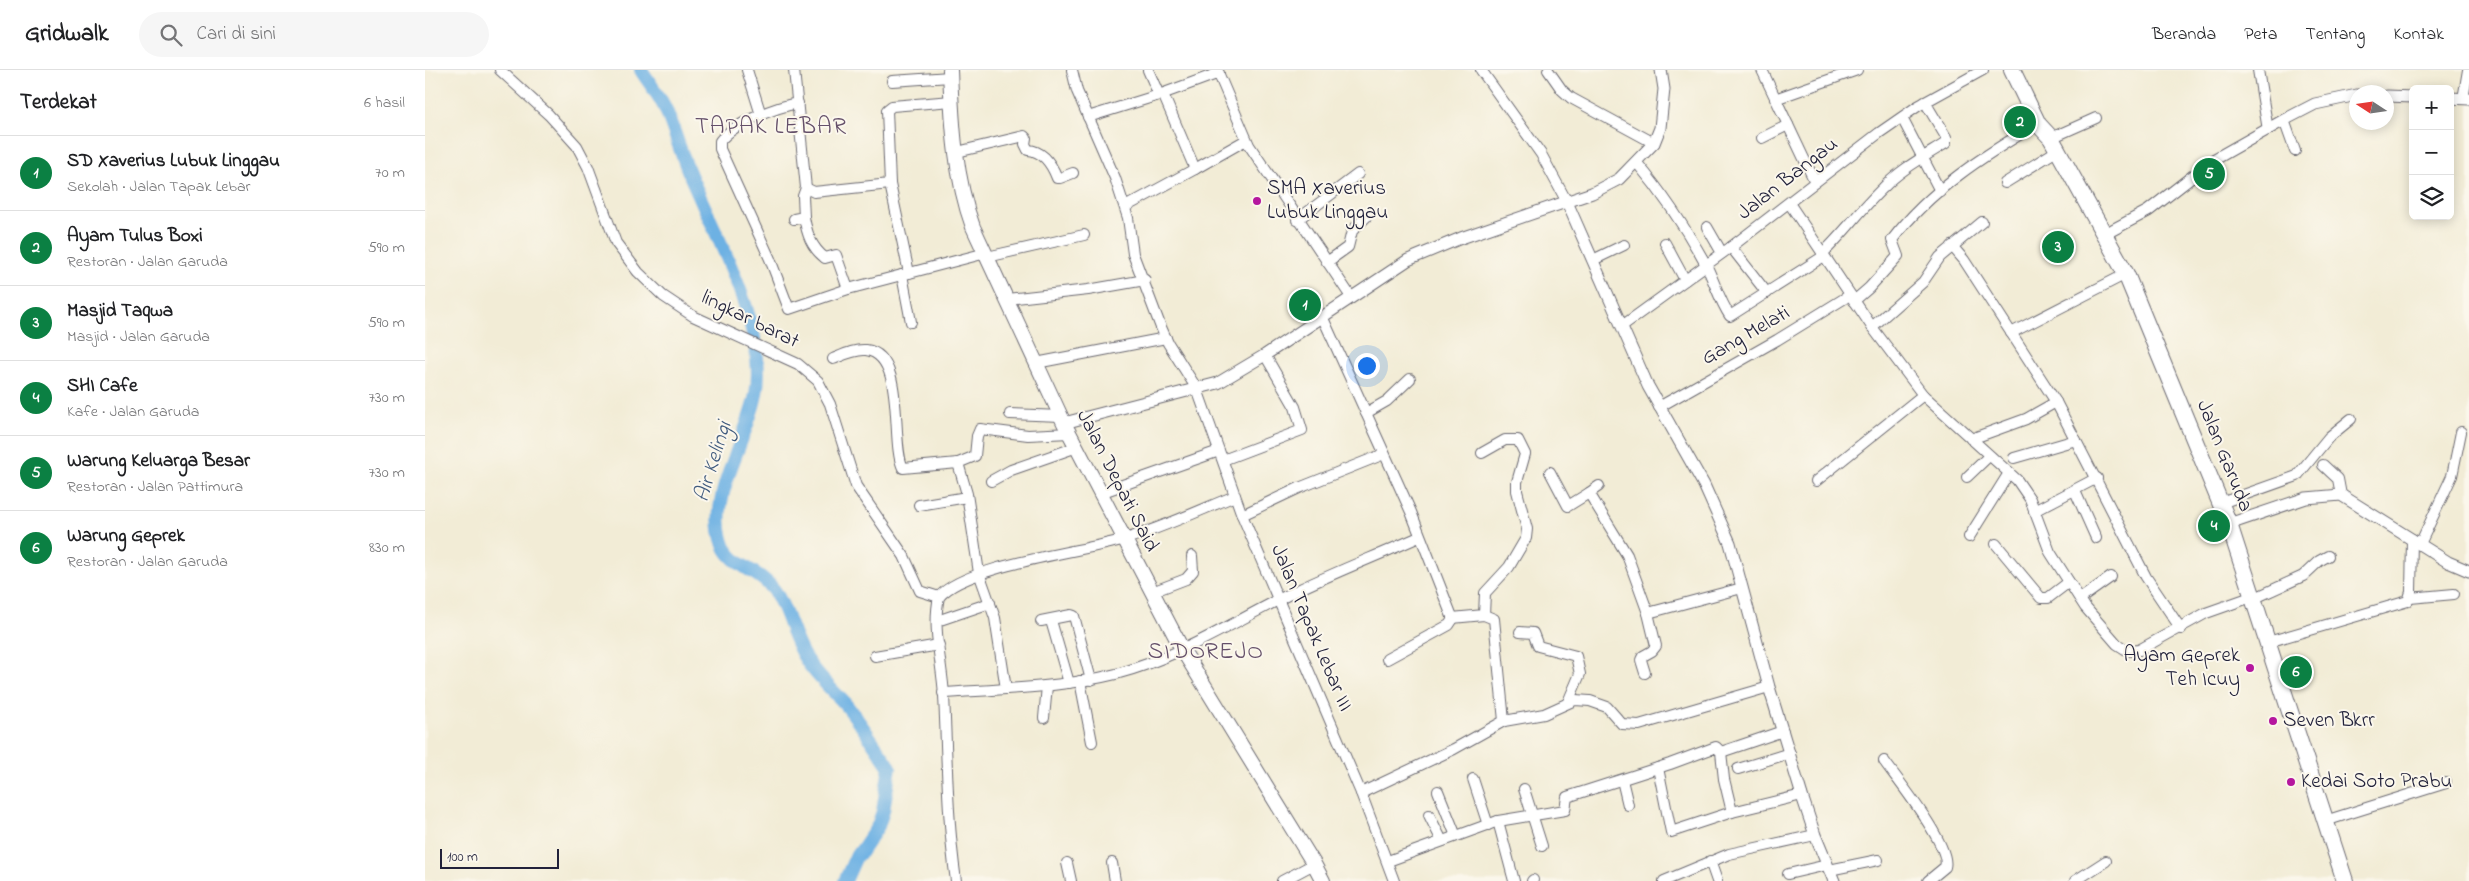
<!DOCTYPE html>
<html lang="id">
<meta charset="utf-8">
<style>
:root{--surface:#fff;--page:#f6f6f6;--text:#202124;--muted:#757577;--line:#e0e0e0;--accent:#0b8043}
body{margin:0;font-family:"Indie Flower",sans-serif;background:var(--page);color:var(--text)}
.controls{position:absolute;right:15px;top:15px;display:grid;overflow:hidden;border-radius:8px;box-shadow:0 2px 12px #0003}
.controls button{width:45px;height:45px;display:grid;place-items:center;padding:0;border:0;border-bottom:1px solid var(--line);background:var(--surface);color:var(--text);font:25px sans-serif}
.compass{position:absolute;left:1924px;top:15px;width:45px;height:45px;border-radius:50%;background:var(--surface);box-shadow:0 2px 12px #0003;rotate:282deg}
.scale{position:absolute;left:15px;bottom:12px;width:119px;box-sizing:border-box;padding-left:5px;border:2px solid #22223b;border-top:0;font-size:14px;line-height:18px;white-space:nowrap;color:#22223b;-webkit-text-stroke:4px #fbf7ec;paint-order:stroke}
.you{position:absolute;left:941px;top:295px;width:18px;height:18px;margin:-12px;border:4px solid #fff;border-radius:50%;background:#1a73e8;box-shadow:0 0 0 8px #1a73e833}
.badge{display:grid;place-items:center;width:32px;height:32px;border-radius:50%;background:var(--accent);color:#fff;font-size:16px;font-weight:700}
.pin{position:absolute;translate:-50% -50%;border:2px solid #fff;box-shadow:0 1px 5px #0006}
.list{margin:0;padding:0;list-style:none}
h2{display:flex;justify-content:space-between;align-items:center;height:65px;margin:0;padding:0 20px;font-size:21px}
h2 small{font-size:16px;font-weight:400;color:var(--muted)}
.list li{display:grid;grid-template-columns:32px 1fr auto;gap:15px;align-items:center;box-sizing:border-box;height:75px;padding:0 20px;border-top:1px solid var(--line)}
.list b{display:block;font-size:19px;white-space:nowrap}
.list p{margin:0;font-size:16px;white-space:nowrap;color:var(--muted)}
.list em{font-size:16px;font-style:normal;color:var(--muted)}
.icon{flex:none;width:28px;height:28px;fill:none;stroke:currentColor;stroke-width:2;stroke-linecap:round;stroke-linejoin:round}
.map{position:relative;flex:none;width:2044px;height:811px;overflow:hidden}
header{display:flex;align-items:center;gap:30px;box-sizing:border-box;height:70px;padding:0 25px;background:var(--surface);border-bottom:1px solid var(--line)}
header strong{font-size:24px}
nav{display:flex;gap:28px;margin-inline-start:auto;font-size:18px}
.search{width:350px;height:45px;background:var(--page);display:flex;align-items:center;gap:12px;box-sizing:border-box;padding:0 18px;border-radius:28px;color:var(--muted);font-size:19px}
main{display:flex}
aside{flex:1;background:var(--surface)}
.map>svg:first-child{display:block}
</style>
<header>
<strong>Gridwalk</strong>
<div class="search"><svg class="icon" aria-label="search" viewBox="0 0 24 24"><circle cx="10" cy="10" r="6"/><path d="M15 15l6 6"/></svg>Cari di sini</div>
<nav><a>Beranda</a><a>Peta</a><a>Tentang</a><a>Kontak</a></nav>
</header>
<main>
<aside>
<h2>Terdekat<small>6 hasil</small></h2>
<ul class="list">
<li><span class="badge">1</span><div><b>SD Xaverius Lubuk Linggau</b><p>Sekolah · Jalan Tapak Lebar</p></div><em>70 m</em></li>
<li><span class="badge">2</span><div><b>Ayam Tulus Boxi</b><p>Restoran · Jalan Garuda</p></div><em>590 m</em></li>
<li><span class="badge">3</span><div><b>Masjid Taqwa</b><p>Masjid · Jalan Garuda</p></div><em>590 m</em></li>
<li><span class="badge">4</span><div><b>SHI Cafe</b><p>Kafe · Jalan Garuda</p></div><em>730 m</em></li>
<li><span class="badge">5</span><div><b>Warung Keluarga Besar</b><p>Restoran · Jalan Pattimura</p></div><em>730 m</em></li>
<li><span class="badge">6</span><div><b>Warung Geprek</b><p>Restoran · Jalan Garuda</p></div><em>830 m</em></li>
</ul>
</aside>
<div class="map">
<svg width="2044" height="811" viewBox="0 0 2044 811">
<rect width="100%" height="100%" fill="#fbf7ec"/>
<filter id="ink" filterUnits="userSpaceOnUse"><feTurbulence type="fractalNoise" baseFrequency=".02" numOctaves="2"/><feDisplacementMap in="SourceGraphic" scale="10" xChannelSelector="R" yChannelSelector="G"/><feConvolveMatrix kernelMatrix="1 2 1 2 8 2 1 2 1" color-interpolation-filters="sRGB"/></filter>
<filter id="wash" filterUnits="userSpaceOnUse"><feTurbulence type="fractalNoise" baseFrequency=".0096" numOctaves="4" result="noise"/><feDisplacementMap in="SourceGraphic" scale="20" xChannelSelector="R" yChannelSelector="G"/><feGaussianBlur stdDeviation="1.12" result="paint"/><feColorMatrix in="noise" values="0 0 0 0 0 0 0 0 0 0 0 0 0 0 0 0 0 1.4 0 .05"/><feComposite in="paint" operator="in"/></filter>
<g filter="url(#wash)">
<rect width="100%" height="100%" fill="#f2ecd6"/>
<g fill="none" stroke-linecap="round" stroke-linejoin="round">
<path stroke="#6db1e3" stroke-width="14" d="M216 0C224 13 235 26 241 40 249 60 255 80 263 100 288 161 344 258 331 324 323 368 284 425 297 469 304 497 334 499 349 520 361 537 367 568 380 588 391 606 408 620 422 636 437 655 451 677 465 697L458 741 453 756 435 783 432 784 420 811"/>
</g>
</g>
<g filter="url(#ink)">
<g fill="none" stroke-linecap="round" stroke-linejoin="round">
<defs>
<g id="minor">
<path d="M75 0 124 45 152 76 163 97 191 173 213 202 238 226 268 246 373 294 393 311 405 334 431 416 479 486 495 521 514 527"/>
<path d="M322 0 336 45"/>
<path d="M647 0 652 21 690 108 703 148 708 184 735 255 743 273 772 319 817 445 936 723 969 811"/>
<path d="M723 0 734 25"/>
<path d="M792 0 824 75 926 227"/>
<path d="M1056 0 1116 84 1142 132"/>
<path d="M1123 0 1137 20 1146 28 1229 73"/>
<path d="M1337 0 1390 112"/>
<path d="M1833 0 1843 60"/>
<path d="M467 11 525 7"/>
<path d="M738 24 770 99 821 70"/>
<path d="M1350 29 1432 0"/>
<path d="M2038 29 2043 0"/>
<path d="M373 33C351 37 309 53 295 71V79L345 189 364 239 423 219"/>
<path d="M663 47 734 25 794 3"/>
<path d="M1477 48 1515 121"/>
<path d="M1859 50 1870 81"/>
<path d="M1337 68 1363 55"/>
<path d="M1626 68 1671 48"/>
<path d="M532 82 599 66 601 68 600 74 603 80C618 81 627 95 632 108H635L648 103"/>
<path d="M1212 93C1239 125 1260 157 1280 193 1289 210 1294 230 1305 246L1399 186"/>
<path d="M1580 113 1633 80"/>
<path d="M381 118 389 122 465 114"/>
<path d="M1364 133 1447 257 1498 325 1592 410 1605 429 1625 482 1660 537 1692 574 1703 581 1714 580 1781 543 1829 526"/>
<path d="M700 137 770 99"/>
<path d="M379 147C382 164 386 177 400 188L411 185 423 219 561 183"/>
<path d="M369 149 379 147 378 126 381 118 369 0"/>
<path d="M872 150 933 104"/>
<path d="M1282 157 1297 183"/>
<path d="M1240 173 1260 210"/>
<path d="M1527 176 1539 190 1631 332 1721 507 1756 559"/>
<path d="M1306 177 1342 223"/>
<path d="M1397 184C1419 163 1436 139 1458 118 1476 99 1499 87 1521 73V67L1500 32"/>
<path d="M562 187 659 165"/>
<path d="M1168 190 1199 175"/>
<path d="M902 192 923 177 927 161 944 144"/>
<path d="M484 203 465 114 462 40 467 36 527 31"/>
<path d="M477 205 486 252"/>
<path d="M582 229 663 220 720 210"/>
<path d="M1429 231 1444 218 1473 186 1467 170C1505 120 1559 85 1613 54"/>
<path d="M897 246 986 442 1028 549 1024 555 962 589"/>
<path d="M1197 256 1306 177 1454 63 1493 36 1558 0"/>
<path d="M1447 257 1498 212 1515 187 1557 152"/>
<path d="M1586 263 1701 204"/>
<path d="M408 289C418 285 430 279 441 280 482 285 465 373 478 398L533 393 542 424 554 503 570 548 581 619"/>
<path d="M611 293 741 268"/>
<path d="M1234 337 1352 270 1425 225"/>
<path d="M941 343 962 331 985 309"/>
<path d="M585 344 636 346"/>
<path d="M1546 369 1601 349 1631 332"/>
<path d="M1057 383 1080 370H1093L1100 384 1092 412V421L1102 459 1101 468 1084 497 1060 523 1059 545"/>
<path d="M1589 388 1651 370"/>
<path d="M798 390 877 360 870 337 840 285"/>
<path d="M533 393 550 386 552 366 555 359 603 365 645 363"/>
<path d="M1898 395 1913 409 1916 425"/>
<path d="M1125 402 1143 436 1164 423 1202 485 1223 543 1317 518"/>
<path d="M1542 407 1564 386"/>
<path d="M566 411 586 400 652 377"/>
<path d="M1391 411 1498 325"/>
<path d="M1650 421 1671 468"/>
<path d="M675 423 794 381"/>
<path d="M1164 423 1174 416"/>
<path d="M1796 433 1872 406 1904 367 1926 349"/>
<path d="M494 435 542 427"/>
<path d="M1609 441 1672 408"/>
<path d="M817 445 874 418 959 384"/>
<path d="M1544 467 1584 403"/>
<path d="M1571 474 1616 528H1623L1644 512"/>
<path d="M1995 474 2027 406 2036 362"/>
<path d="M727 522 761 509 768 501 767 486"/>
<path d="M1830 528 1878 506 1894 491 1903 486"/>
<path d="M1985 528 2029 524"/>
<path d="M1655 529 1686 507"/>
<path d="M1027 548 1059 545 1069 549 1079 651"/>
<path d="M512 551 565 533"/>
<path d="M616 551 646 545 649 546 666 610"/>
<path d="M627 554 644 613"/>
<path d="M1095 562 1108 563 1113 576 1151 586 1155 604 1143 632"/>
<path d="M1843 572 1983 531 1986 522 1987 469"/>
<path d="M450 586 514 575"/>
<path d="M1220 603 1216 590 1218 586 1227 581 1231 576 1223 543"/>
<path d="M655 611 667 672"/>
<path d="M518 623C576 619 635 618 691 604 756 587 813 549 873 520 913 501 954 485 994 467"/>
<path d="M619 648 622 616"/>
<path d="M1296 682 1358 661"/>
<path d="M1459 691C1472 709 1527 777 1520 797L1503 811"/>
<path d="M1233 698 1246 762 1307 742"/>
<path d="M1313 699 1365 683"/>
<path d="M1048 709 1063 755"/>
<path d="M1197 710 1203 735"/>
<path d="M1099 719 1117 776"/>
<path d="M1013 721 1031 766"/>
<path d="M936 723 1029 679 1079 651 1119 644 1150 630 1165 631 1182 637 1197 654 1214 655 1344 617"/>
<path d="M1004 745 1017 771"/>
<path d="M1073 751 1089 811"/>
<path d="M1900 751 2021 713"/>
<path d="M963 791 1073 751 1140 740 1142 727 1245 694 1291 677 1296 682 1299 709 1307 742 1377 725"/>
<path d="M1285 791 1292 811"/>
<path d="M642 793 646 811"/>
<path d="M687 793 690 811"/>
<path d="M1404 800 1453 790"/>
<path d="M1363 804 1402 795"/>
<path d="M531 811C522 749 522 687 519 625 517 593 507 558 514 527 539 496 654 482 697 470 735 459 773 441 810 426"/>
<path d="M857 811 889 794"/>
<path d="M1107 811 1108 810"/>
<path d="M1239 811 1304 784 1390 765"/>
<path d="M1650 811 1681 791"/>
</g>
<g id="tertiary">
<path d="M1962 26 1988 27"/>
<path d="M2025 28 2044 29"/>
<path d="M1142 132 1223 316 1279 415 1305 473 1344 617 1378 729 1390 765 1409 811"/>
<path d="M1678 165 1723 141 1790 89 1859 50 1890 34 1932 25"/>
<path d="M639 353 793 313 840 285 983 190 1036 168 1167 123 1194 109 1229 73 1235 58 1239 19 1236 0"/>
<path d="M1804 454 1881 428 1916 425 2023 492 2044 501"/>
</g>
<path id="secondary" d="M525 0C527 52 530 108 548 157L639 353 757 579 889 794 898 811"/>
<path id="trunk" d="M1587 0 1613 54 1626 68 1701 204 1804 454 1920 811"/>
</defs>
<use href="#minor" stroke="#6b6971" stroke-width="12"/>
<use href="#tertiary" stroke="#6b6971" stroke-width="13"/>
<use href="#secondary" stroke="#6b6971" stroke-width="16"/>
<use href="#trunk" stroke="#6b6971" stroke-width="18"/>
<use href="#minor" stroke="#fff" stroke-width="10"/>
<use href="#tertiary" stroke="#fff" stroke-width="11"/>
<use href="#secondary" stroke="#fff" stroke-width="14"/>
<use href="#trunk" stroke="#fff" stroke-width="16"/>
</g>
</g>
<g fill="#b5179e" stroke="#fbf7ec" stroke-width="2">
<circle cx="832" cy="131" r="5"/>
<circle cx="1825" cy="598" r="5"/>
<circle cx="1848" cy="651" r="5"/>
<circle cx="1866" cy="712" r="5"/>
</g>
<g text-anchor="middle" dominant-baseline="central" stroke-width="4" stroke-linejoin="round" paint-order="stroke">
<g font-size="21" fill="#22223b" stroke="#fbf7ec">
<text transform="translate(1363 109) rotate(-38)">Jalan Bangau</text>
<text transform="translate(325 250) rotate(26)">lingkar barat</text>
<text transform="translate(1321 266) rotate(-30)">Gang Melati</text>
<text transform="translate(1799 386) rotate(68)">Jalan Garuda</text>
<text transform="translate(692 411) rotate(63)">Jalan Depati Said</text>
<text transform="translate(886 558) rotate(67)">Jalan Tapak Lebar III</text>
</g>
<g font-size="21" fill="#22223b" stroke="#fbf7ec" text-anchor="start">
<text x="842" y="119">SMA Xaverius<tspan x="842" dy="24">Lubuk Linggau</tspan></text>
<text x="1815" y="586" text-anchor="end">Ayam Geprek<tspan x="1815" dy="24">Teh Icuy</tspan></text>
<text x="1858" y="651">Seven Bkrr</text>
<text x="1876" y="712">Kedai Soto Prabu</text>
</g>
<g font-size="22" font-style="italic" fill="#405b7e" stroke="#fbf7ec">
<text transform="translate(289 392) rotate(-73)">Air Kelingi</text>
</g>
<g font-size="24" letter-spacing="1" fill="#65506a" stroke="#fbf7ec">
<text x="346" y="57">TAPAK LEBAR</text>
<text x="781" y="582">SIDOREJO</text>
</g>
</g>
</svg>
<div class="controls">
<button>+</button>
<button>−</button>
<button><svg class="icon" aria-label="layers" viewBox="0 0 24 24"><path d="M12 4l9 5-9 5-9-5zM3 14l9 5 9-5"/></svg></button>
</div>
<svg class="compass" viewBox="-18 -18 36 36"><path d="M0-13l5 13h-10z" fill="#e53935"/><path d="M0 13l5-13h-10z" fill="#757577"/></svg>
<div class="scale">100 m</div>
<div class="you"></div>
<div class="pin badge" style="left:880px;top:235px">1</div>
<div class="pin badge" style="left:1595px;top:52px">2</div>
<div class="pin badge" style="left:1633px;top:177px">3</div>
<div class="pin badge" style="left:1789px;top:456px">4</div>
<div class="pin badge" style="left:1784px;top:104px">5</div>
<div class="pin badge" style="left:1871px;top:602px">6</div>
</div>
</main>
